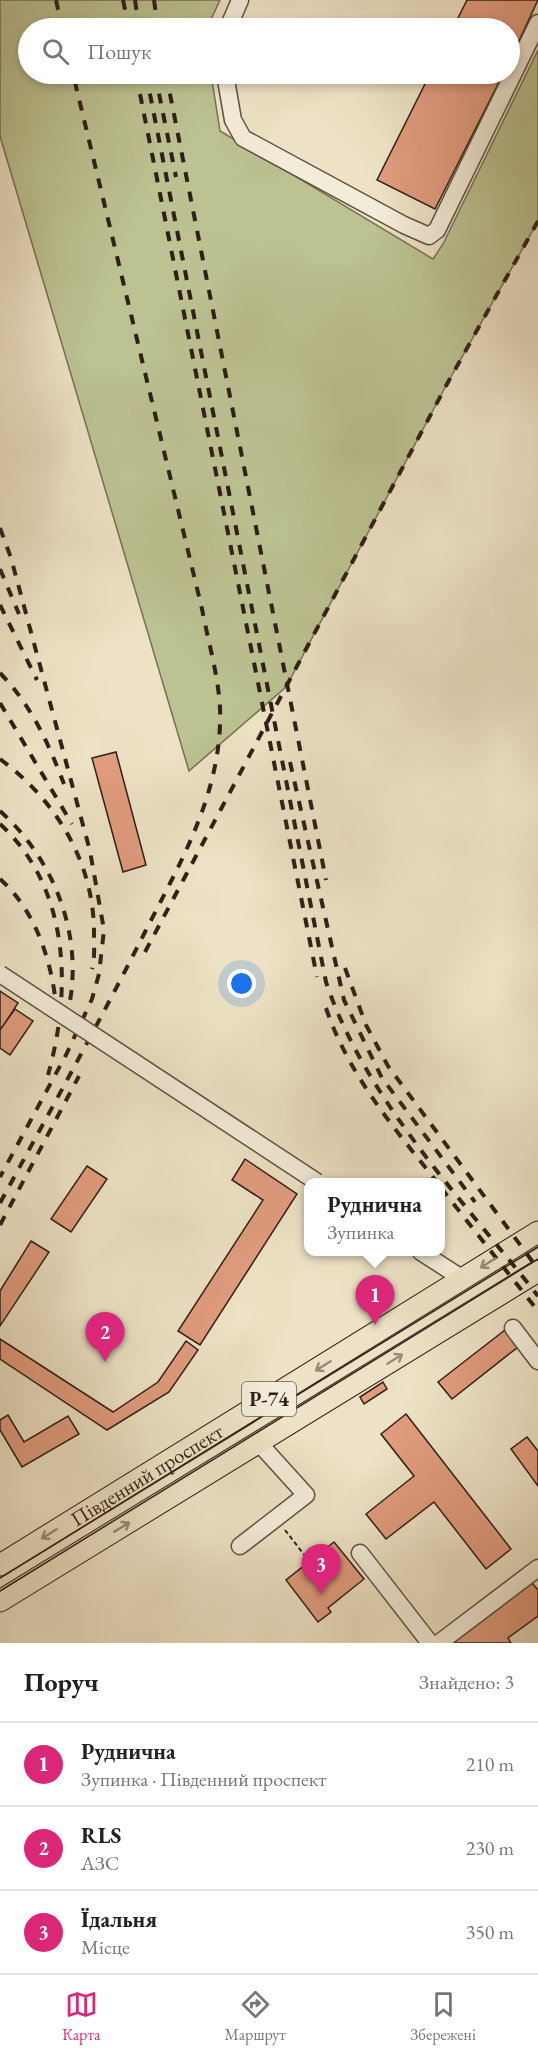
<!DOCTYPE html>
<html lang="uk">
<meta charset="utf-8">
<style>
:root{--surface:#fff;--page:#f2f2f2;--text:#222;--muted:#767676;--line:#e0e0e0;--accent:#db2777}
body{margin:0;font-family:"EB Garamond",serif;background:var(--page);color:var(--text)}
.you{position:absolute;left:242px;top:984px;width:21px;height:21px;margin:-15px;border:4px solid #fff;border-radius:50%;background:#1a73e8;box-shadow:0 0 0 9px #1a73e833}
.badge{display:grid;place-items:center;width:39px;height:39px;border-radius:50%;background:var(--accent);color:#fff;font-size:20px;font-weight:700}
.pin{position:absolute;translate:-50% -50px;filter:drop-shadow(0 2px 3px #0008)}
.pin::after{content:'';position:absolute;top:32px;width:21px;height:18px;background:inherit;clip-path:polygon(0 0,100% 0,50% 100%)}
.popup{position:absolute;left:304px;top:1178px;width:141px;height:78px;box-sizing:border-box;display:grid;place-content:center;border-radius:12px;background:var(--surface);filter:drop-shadow(0 2px 4px #0005);font-size:20px;white-space:nowrap;color:var(--muted)}
.popup b{font-size:22px;color:var(--text)}
.popup::after{content:'';position:absolute;left:50%;top:100%;margin-left:-12px;border:12px solid transparent;border-top-color:var(--surface)}
.list{margin:0;padding:0;list-style:none}
h2{display:flex;justify-content:space-between;align-items:center;height:78px;margin:0;padding:0 24px;font-size:26px}
h2 small{font-size:20px;font-weight:400;color:var(--muted)}
.list li{display:grid;grid-template-columns:39px 1fr auto;gap:18px;align-items:center;box-sizing:border-box;height:84px;padding:0 24px;border-top:2px solid var(--line)}
.list b{display:block;font-size:22px;white-space:nowrap}
.list p{margin:0;font-size:20px;white-space:nowrap;color:var(--muted)}
.list em{font-size:20px;font-style:normal;color:var(--muted)}
.icon{flex:none;width:33px;height:33px;fill:none;stroke:currentColor;stroke-width:2;stroke-linecap:round;stroke-linejoin:round}
.map{position:relative;flex:none;width:538px;height:1643px;overflow:hidden}
.search{position:absolute;background:var(--surface);box-shadow:0 3px 9px #0003;left:18px;right:18px;top:18px;height:66px;display:flex;align-items:center;gap:15px;box-sizing:border-box;padding:0 21px;border-radius:33px;color:var(--muted);font-size:22px}
.sheet{height:330px;background:var(--surface)}
nav{display:flex;justify-content:space-around;align-items:center;box-sizing:border-box;height:84px;border-top:2px solid var(--line);background:var(--surface);font-size:16px;color:var(--muted)}
nav a{display:grid;justify-items:center;gap:3px}
nav .on{color:var(--accent)}
.map>svg:first-child{display:block}
</style>
<div class="map">
<svg width="538" height="1643" viewBox="0 0 538 1643">
<rect width="100%" height="100%" fill="#ede2c5"/>
<filter id="stains"><feTurbulence type="fractalNoise" baseFrequency=".00333" numOctaves="4"/><feColorMatrix values="0 0 0 0 .2 0 0 0 0 .09 0 0 0 0 .02 0 0 0 .5 -.17"/></filter>
<radialGradient id="worn" r=".72"><stop offset=".6" stop-color="#630" stop-opacity="0"/><stop offset="1" stop-color="#630" stop-opacity=".3"/></radialGradient>
<path fill="#bcc292" stroke="#767054" stroke-width="1.5" d="M0 0H220L207 28H28V74H211L220 131 433 259 443 244 538 50V221L447 384 286 687 189 771 0 136Z"/>
<g fill="#e19c7e" stroke="#2f1f17" stroke-width="1.5">
<path d="M467 0H538L510 60V28H453Z"/>
<path d="M430 74H503L435 209 377 180Z"/>
<path d="M116 752 146 865 123 872 92 758Z"/>
<path d="M0 991 18 1003 2 1028 0 1027Z"/>
<path d="M15 1009 33 1021 10 1055 0 1048V1030Z"/>
<path d="M245 1159 297 1194 200 1345 178 1331 263 1200 232 1180Z"/>
<path d="M87 1166 107 1179 71 1232 51 1219Z"/>
<path d="M31 1241 49 1252 0 1326V1291Z"/>
<path d="M505 1330 518 1347 452 1399 438 1382Z"/>
<path d="M0 1339 113 1412 158 1382 186 1341 198 1350 169 1392 107 1430 0 1359Z"/>
<path d="M383 1382 387 1389 364 1404 360 1397Z"/>
<path d="M406 1414 511 1549 486 1569 434 1502 386 1539 366 1514 414 1476 381 1434Z"/>
<path d="M8 1415 24 1442 68 1416 79 1434 22 1467 0 1430V1420Z"/>
<path d="M527 1437 538 1451V1486L511 1449Z"/>
<path d="M334 1542 364 1579 328 1608 331 1612 318 1622 286 1580Z"/>
<path d="M532 1583 538 1590V1616L508 1638 511 1643H453Z"/>
</g>
<g fill="none" stroke-linecap="round" stroke-linejoin="round">
<defs>
<g id="minor">
<path d="M228 28 240 0"/>
<path d="M225 74 233 120 243 138 404 225 429 236 437 230 538 23"/>
<path d="M421 1252 463 1279"/>
<path d="M513 1328 538 1361"/>
<path d="M240 1546 306 1495 259 1443"/>
<path d="M360 1553 430 1643"/>
<path d="M439 1643 538 1568"/>
</g>
<g id="major">
<path id="s1" d="M0 1565 538 1232"/>
<path d="M0 1601 538 1271"/>
</g>
</defs>
<use href="#minor" stroke="#5e5042" stroke-width="19"/>
<use href="#major" stroke="#2f1f17" stroke-width="23"/>
<path stroke="#2f1f17" stroke-width="2" stroke-dasharray="4.5 3" stroke-linecap="butt" d="M285 1530 309 1561"/>
<use href="#minor" stroke="#f3ecd9" stroke-width="16"/>
<use href="#major" stroke="#ede2c5" stroke-width="21"/>
<g stroke="#2f1f17" stroke-width="1.5">
<path d="M0 1578 538 1247"/>
<path d="M0 1591 538 1259"/>
</g>
<g stroke="#2f1f17" stroke-width="4" stroke-dasharray="10 10" stroke-linecap="butt">
<path d="M56 0 62 28"/>
<path d="M123 0 129 28"/>
<path d="M135 0 139 28"/>
<path d="M154 0 158 28"/>
<path d="M146 74 326 982C365 1099 463 1200 538 1296"/>
<path d="M155 74 176 177"/>
<path d="M166 74 326 880"/>
<path d="M140 94 317 977"/>
<path d="M0 528 11 558 90 851 104 930 99 974 92 999 66 1055 0 1177"/>
<path d="M0 569 19 614"/>
<path d="M0 605 37 680"/>
<path d="M0 673C31 705 48 742 64 784"/>
<path d="M0 703 72 824"/>
<path d="M0 759C57 801 95 864 94 936 94 947 95 958 92 969"/>
<path d="M290 762 344 1000 382 1078 475 1202"/>
<path d="M0 811C56 861 86 941 67 1015"/>
<path d="M0 824C70 888 72 990 48 1075"/>
<path d="M0 879C35 910 51 959 56 1004"/>
<path d="M145 952 447 384 538 221"/>
<path d="M345 968 366 1025 388 1066 538 1269"/>
<path d="M326 1008C348 1074 394 1128 437 1182"/>
<path d="M441 1188 538 1311"/>
<path d="M0 1203C49 1113 99 1023 145 932 179 865 217 801 220 725 222 687 209 646 202 609L73 74"/>
<path d="M0 1225 79 1076"/>
</g>
<defs>
<path id="minor-bridge" d="M0 974 317 1182"/>
</defs>
<use href="#minor-bridge" stroke="#5e5042" stroke-width="19" stroke-linecap="butt"/>
<use href="#minor-bridge" stroke="#f3ecd9" stroke-width="16"/>
</g>
<defs><path id="oneway-shaft" d="M-6 0H5M1.5-3L5.5 0L1.5 3" fill="none" stroke-width="1.6" stroke-linecap="round" stroke-linejoin="round" transform="scale(1.5)"/></defs>
<g stroke="#988a77">
<use href="#oneway-shaft" transform="translate(488 1263) rotate(148)"/>
<use href="#oneway-shaft" transform="translate(395 1359) rotate(-32)"/>
<use href="#oneway-shaft" transform="translate(323 1366) rotate(148)"/>
<use href="#oneway-shaft" transform="translate(122 1527) rotate(-31)"/>
<use href="#oneway-shaft" transform="translate(49 1534) rotate(148)"/>
</g>
<g text-anchor="middle" dominant-baseline="central" stroke-width="4.5" stroke-linejoin="round" paint-order="stroke">
<rect fill="#f3ecd9" stroke="#6a5c51" stroke-width="1.5" x="242" y="1382" width="54" height="34" rx="4.5"/>
<g font-size="20" font-weight="bold" fill="#2f1f17">
<text x="269" y="1399">Р-74</text>
</g>
<g font-size="21" fill="#2f1f17" stroke="#f3ecd9">
<text stroke="none"><textPath href="#s1" startOffset="172">Південний проспект</textPath></text>
</g>
</g>
<rect width="100%" height="100%" filter="url(#stains)"/>
<rect width="100%" height="100%" fill="url(#worn)"/>
</svg>
<div class="you"></div>
<div class="pin badge" style="left:375px;top:1325px">1</div>
<div class="popup"><b>Руднична</b>Зупинка</div>
<div class="pin badge" style="left:105px;top:1362px">2</div>
<div class="pin badge" style="left:321px;top:1594px">3</div>
<div class="search"><svg class="icon" aria-label="search" viewBox="0 0 24 24"><circle cx="10" cy="10" r="6"/><path d="M15 15l6 6"/></svg>Пошук</div>
</div>
<section class="sheet">
<h2>Поруч<small>Знайдено: 3</small></h2>
<ul class="list">
<li><span class="badge">1</span><div><b>Руднична</b><p>Зупинка · Південний проспект</p></div><em>210 m</em></li>
<li><span class="badge">2</span><div><b>RLS</b><p>АЗС</p></div><em>230 m</em></li>
<li><span class="badge">3</span><div><b>Їдальня</b><p>Місце</p></div><em>350 m</em></li>
</ul>
</section>
<nav>
<a class="on"><svg class="icon" aria-label="map" viewBox="0 0 24 24"><path d="M3 6l6-2 6 2 6-2v14l-6 2-6-2-6 2zM9 4v14M15 6v14"/></svg>Карта</a>
<a><svg class="icon" aria-label="directions" viewBox="0 0 24 24"><path d="M12 3l9 9-9 9-9-9zM9 14v-3h6M13 9l2 2-2 2"/></svg>Маршрут</a>
<a><svg class="icon" aria-label="saved" viewBox="0 0 24 24"><path d="M7 4h10v16l-5-4-5 4z"/></svg>Збережені</a>
</nav>
